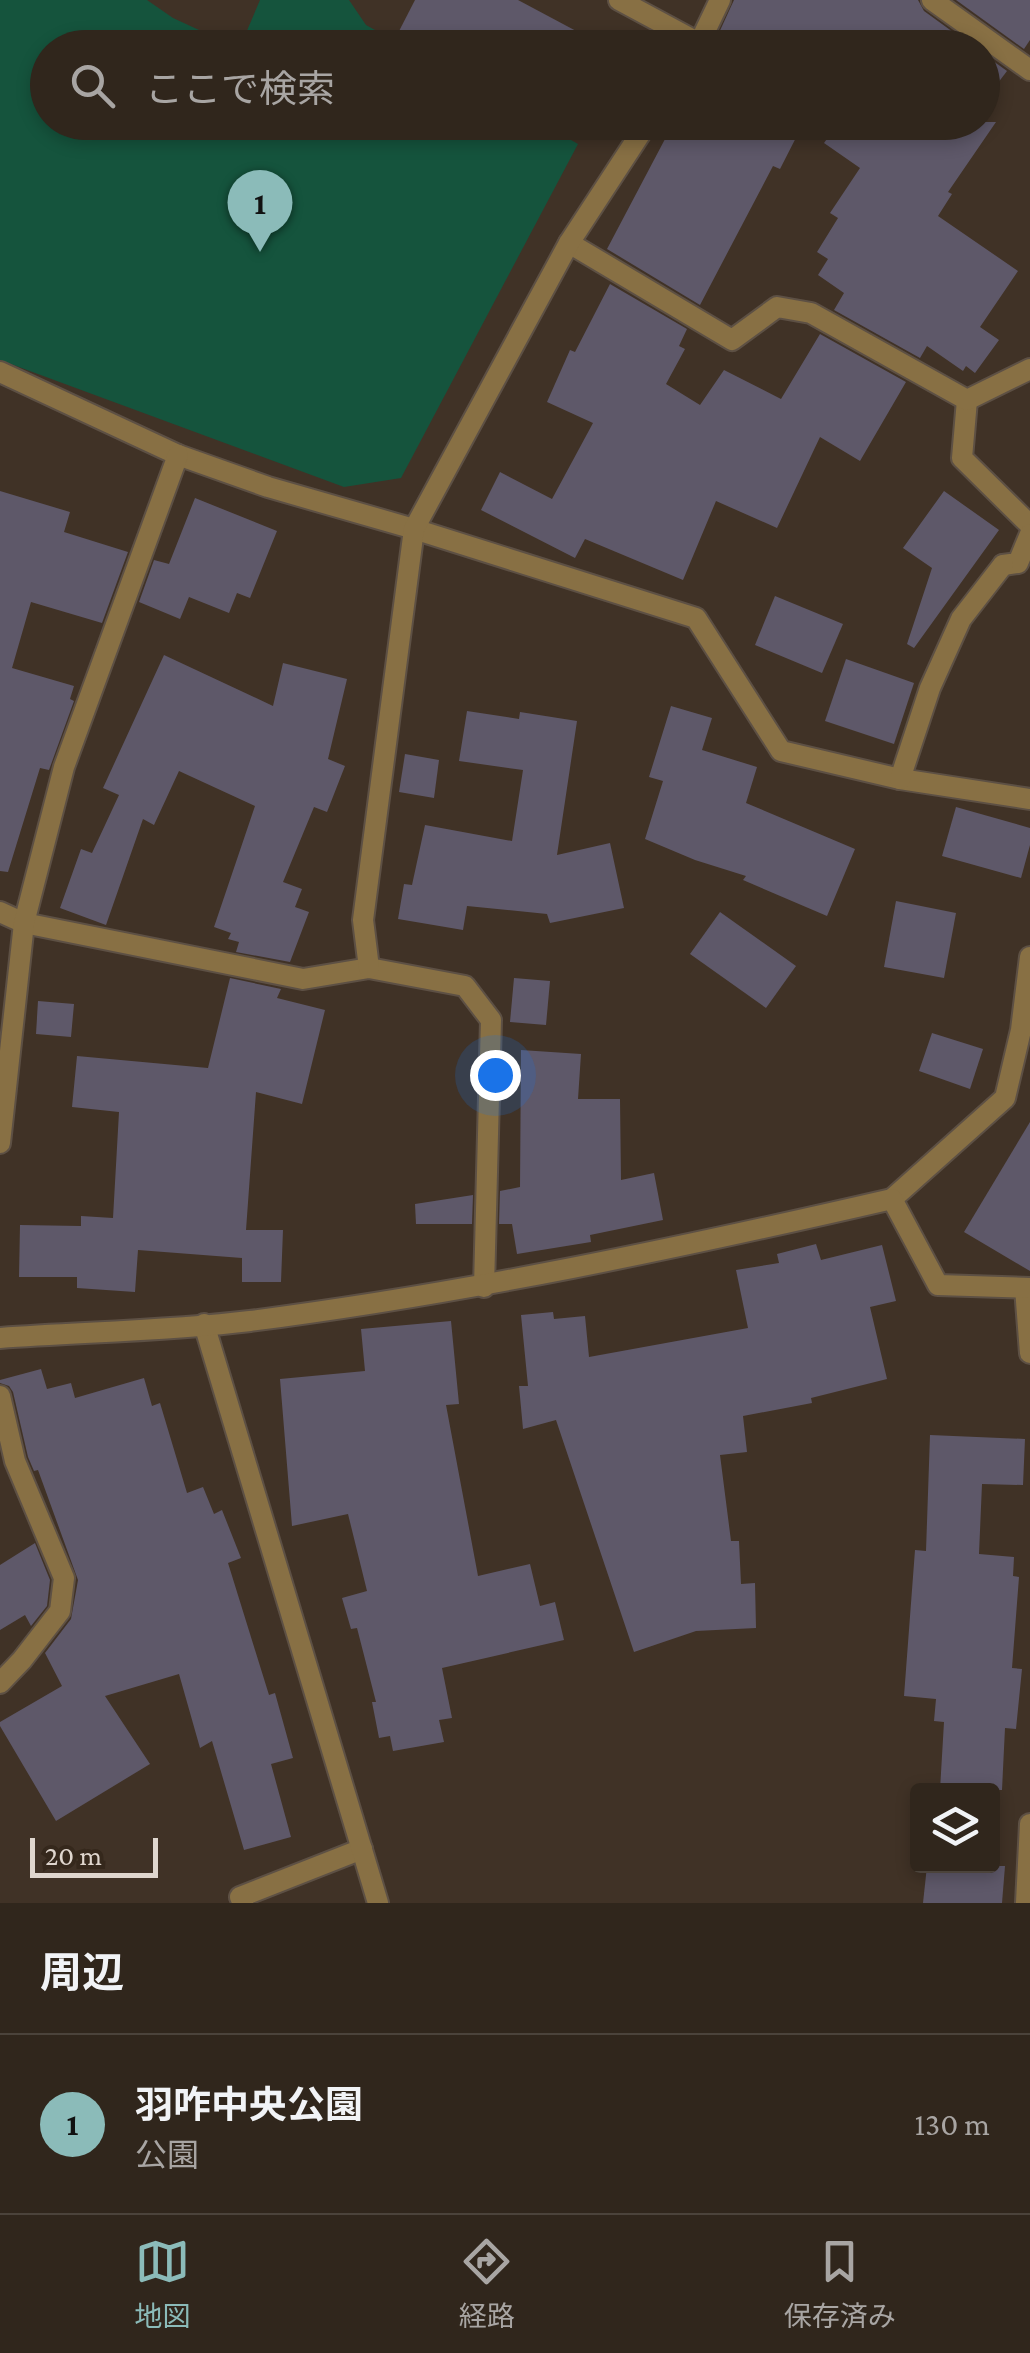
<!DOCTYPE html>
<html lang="ja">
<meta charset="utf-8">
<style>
:root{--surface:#30261c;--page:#3c3229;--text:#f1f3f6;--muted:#a8a5a3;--line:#4b433b;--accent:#8bbbb9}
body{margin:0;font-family:"Crimson Pro","Noto Sans JP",serif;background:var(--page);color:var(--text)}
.controls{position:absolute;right:30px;bottom:30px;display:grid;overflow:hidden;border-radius:10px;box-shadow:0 5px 15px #0003}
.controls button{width:90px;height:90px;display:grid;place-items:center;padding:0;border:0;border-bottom:2px solid var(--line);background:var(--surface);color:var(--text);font:50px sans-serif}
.scale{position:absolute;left:30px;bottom:25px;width:128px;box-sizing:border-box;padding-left:10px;border:5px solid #dfd6ce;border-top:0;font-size:28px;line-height:35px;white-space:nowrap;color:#dfd6ce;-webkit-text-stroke:8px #35281c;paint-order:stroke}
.you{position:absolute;left:495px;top:1075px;width:35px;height:35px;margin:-25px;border:8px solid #fff;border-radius:50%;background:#1a73e8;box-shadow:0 0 0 15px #1a73e833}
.badge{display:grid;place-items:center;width:65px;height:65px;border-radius:50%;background:var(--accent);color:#111;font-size:32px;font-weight:700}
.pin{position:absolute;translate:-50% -82px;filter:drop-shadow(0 2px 5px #0008)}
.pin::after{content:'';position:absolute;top:52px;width:35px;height:30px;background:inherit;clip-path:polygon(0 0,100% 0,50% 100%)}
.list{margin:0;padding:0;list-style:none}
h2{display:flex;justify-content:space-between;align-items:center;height:130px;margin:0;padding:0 40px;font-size:42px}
h2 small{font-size:32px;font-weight:400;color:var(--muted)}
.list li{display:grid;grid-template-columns:65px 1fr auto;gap:30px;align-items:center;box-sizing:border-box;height:180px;padding:0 40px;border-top:2px solid var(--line)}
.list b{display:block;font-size:38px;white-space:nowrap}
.list p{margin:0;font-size:32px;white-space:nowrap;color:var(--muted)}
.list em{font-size:32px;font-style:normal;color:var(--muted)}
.icon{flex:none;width:55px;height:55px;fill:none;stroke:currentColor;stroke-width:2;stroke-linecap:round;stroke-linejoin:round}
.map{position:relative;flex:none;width:1030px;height:1903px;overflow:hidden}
.search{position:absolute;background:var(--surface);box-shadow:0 5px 15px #0003;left:30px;right:30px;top:30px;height:110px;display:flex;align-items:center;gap:25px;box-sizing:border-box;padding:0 35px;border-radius:55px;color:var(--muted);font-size:38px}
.sheet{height:310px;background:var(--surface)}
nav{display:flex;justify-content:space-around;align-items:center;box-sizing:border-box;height:140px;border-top:2px solid var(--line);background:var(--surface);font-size:28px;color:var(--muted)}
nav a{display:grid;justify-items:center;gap:5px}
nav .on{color:var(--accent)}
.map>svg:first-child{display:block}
</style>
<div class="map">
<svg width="1030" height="1903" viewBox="0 0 1030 1903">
<rect width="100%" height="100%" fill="#403226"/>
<g fill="#15543d">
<path d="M0 0H147L173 18 236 47 48 48V122H540L578 144 401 478 344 487 0 360Z"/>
<path d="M260 0H349L366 25 406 47H240Z"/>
</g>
<g fill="#5e5869">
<path d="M415 0H518L608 48H416L396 37Z"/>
<path d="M734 0H918L924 11 975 48H712Z"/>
<path d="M956 0H1030V40L1024 49Z"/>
<path d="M982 53 1007 71 982 104Z"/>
<path d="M674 122H804L780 169 773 166 700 305 607 249Z"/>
<path d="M839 122H996L948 192 952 194 938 216 1018 271 980 327 999 340 975 373 966 366 963 371 927 346 920 358 834 310 844 293 818 275 828 259 817 252 838 218 830 213 860 168 824 143Z"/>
<path d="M610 284 687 329 679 346 685 349 666 384 700 405 724 370 781 399 820 334 906 382 860 461 820 437 777 528 716 501 683 580 585 539 575 558 481 510 500 472 552 499 593 423 547 402 570 350 575 352Z"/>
<path d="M0 491 70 512 64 532 128 552 102 623 31 602 12 668 74 686 70 699 74 701 49 770 40 768 8 872 0 871Z"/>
<path d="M944 491 999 530 914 648 907 644 932 568 903 548Z"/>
<path d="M195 498 277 531 250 598 237 593 229 613 189 597 180 619 139 602 154 560 169 564Z"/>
<path d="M775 596 843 624 822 673 755 645Z"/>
<path d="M164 655 273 706 283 663 347 679 328 759 345 766 327 812 314 807 283 882 302 889 295 907 309 912 290 962 236 952 239 942 228 939 231 933 214 927 255 806 179 771 154 825 143 819 106 925 60 908 81 849 92 853 119 795 103 788Z"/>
<path d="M846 659 914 683 894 744 825 721Z"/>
<path d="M671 706 712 718 702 750 757 767 746 803 855 849 827 916 743 880 746 876 695 860 645 839 663 781 649 777Z"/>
<path d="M467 711 519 719 520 712 577 721 557 855 610 843 624 908 550 923 547 914 467 906 463 930 398 919 404 884 412 885 425 825 512 841 523 770 459 761Z"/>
<path d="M405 754 439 760 434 798 399 792Z"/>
<path d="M956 807 1030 828V845L1021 878 942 856Z"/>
<path d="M896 901 956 913 944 978 884 967Z"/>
<path d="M720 912 796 966 766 1008 690 954Z"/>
<path d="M230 978 281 989 277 998 325 1010 302 1104 256 1092 246 1230H283L281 1282H242V1258L138 1250 135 1292 77 1288V1277H19L20 1225 81 1226V1216L113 1218 119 1112 72 1107 77 1056 208 1068Z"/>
<path d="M514 978 550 981 546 1025 510 1022Z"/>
<path d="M38 1001 74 1004 71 1037 36 1034Z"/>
<path d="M932 1033 983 1049 970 1089 919 1071Z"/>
<path d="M521 1050 581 1054 578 1099H620L621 1180 654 1173 663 1220 590 1235 591 1242 517 1254 512 1224H499L500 1191 520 1187Z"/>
<path d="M1030 1122V1271L964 1232Z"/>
<path d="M473 1195 472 1224H416L415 1204Z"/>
<path d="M816 1244 821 1260 882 1245 896 1301 870 1307 887 1379 811 1398 812 1403 743 1416 747 1452 720 1455 731 1541H739L741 1584 755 1583 756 1628 696 1631 634 1652 556 1420 523 1429 519 1386H528L521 1315 553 1312 554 1319 585 1316 589 1357 748 1328 736 1270 779 1263 777 1254Z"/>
<path d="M451 1321 459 1404 446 1405 478 1576 530 1564 540 1606 555 1602 564 1640 442 1668 452 1718 439 1720 444 1742 393 1751 390 1736 379 1738 372 1702H376L357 1628 351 1629 342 1598 367 1591 348 1514 292 1526 280 1379 365 1371 361 1329Z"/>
<path d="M41 1369 47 1389 71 1383 75 1398 144 1378 152 1406 160 1403 187 1493 203 1487 214 1514 222 1510 241 1558 228 1563 269 1695 275 1693 293 1758 271 1764 291 1837 244 1850 212 1741 200 1748 179 1674 105 1696 150 1764 56 1821 0 1726V1722L62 1686 45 1653 71 1619 78 1580 38 1470 34 1471 28 1457 13 1392 9 1386 0 1383V1380Z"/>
<path d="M930 1435 1025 1439 1023 1485 982 1484 979 1554 1014 1557 1013 1576 1019 1577 1012 1668 1022 1669 1016 1729 1005 1728 1002 1790H940L944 1722 934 1721 936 1699 904 1696 915 1550 926 1551Z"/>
<path d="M35 1543 50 1580 47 1606 31 1626 25 1615 0 1630V1565Z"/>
<path d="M927 1866H1005L1002 1903H923Z"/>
</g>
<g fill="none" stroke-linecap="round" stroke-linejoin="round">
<defs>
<g id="lane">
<path d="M967 400 962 458 1030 525"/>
<path d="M1003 565 1018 563 1030 534"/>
<path d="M243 1903 240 1897 362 1849"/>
</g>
<g id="street">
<path d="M619 0 699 43"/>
<path d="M932 0 1030 70"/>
<path d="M697 48 720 0"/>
<path d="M569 243 732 340 777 307 811 313 967 400 1030 369"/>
<path d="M0 372 178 455 268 487 414 529 696 618 781 751 900 779 1030 799"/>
<path d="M900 779 930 688 961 619 1003 565"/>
<path d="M0 912 24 923 303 979 369 968 465 986 491 1020 484 1287"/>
<path d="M369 968 363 920 414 529 569 243 648 122"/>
<path d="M0 1143 24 923 64 767 178 455"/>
<path d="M892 1199 1005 1098 1021 1030 1030 957"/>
<path d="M1025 1288 1030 1353"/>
<path d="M204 1324 378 1903"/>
<path d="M0 1338C83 1332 168 1331 250 1321 467 1293 679 1248 892 1199L938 1285 1030 1288"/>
<path d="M0 1396 15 1461 64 1578 60 1611 22 1660 0 1683"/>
<path d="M1026 1903 1030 1824"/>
</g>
</defs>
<use href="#lane" stroke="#5d5044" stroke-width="24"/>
<use href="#street" stroke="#5d5044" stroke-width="24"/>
<use href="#lane" stroke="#887044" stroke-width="20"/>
<use href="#street" stroke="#887044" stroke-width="20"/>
</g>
</svg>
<div class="controls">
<button><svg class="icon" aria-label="layers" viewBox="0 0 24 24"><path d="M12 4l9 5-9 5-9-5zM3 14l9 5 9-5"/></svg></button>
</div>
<div class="scale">20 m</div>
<div class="you"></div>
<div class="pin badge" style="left:260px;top:252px">1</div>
<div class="search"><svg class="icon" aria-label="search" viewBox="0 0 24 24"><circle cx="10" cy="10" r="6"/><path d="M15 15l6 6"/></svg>ここで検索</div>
</div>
<section class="sheet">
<h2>周辺<small></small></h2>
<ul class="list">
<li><span class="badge">1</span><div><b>羽咋中央公園</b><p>公園</p></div><em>130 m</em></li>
</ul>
</section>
<nav>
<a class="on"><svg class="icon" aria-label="map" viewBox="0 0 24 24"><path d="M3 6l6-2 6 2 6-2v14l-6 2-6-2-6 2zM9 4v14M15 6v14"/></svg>地図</a>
<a><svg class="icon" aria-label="directions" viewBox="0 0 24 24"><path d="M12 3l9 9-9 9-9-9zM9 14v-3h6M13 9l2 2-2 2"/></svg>経路</a>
<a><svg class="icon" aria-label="saved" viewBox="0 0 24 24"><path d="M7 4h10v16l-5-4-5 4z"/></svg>保存済み</a>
</nav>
